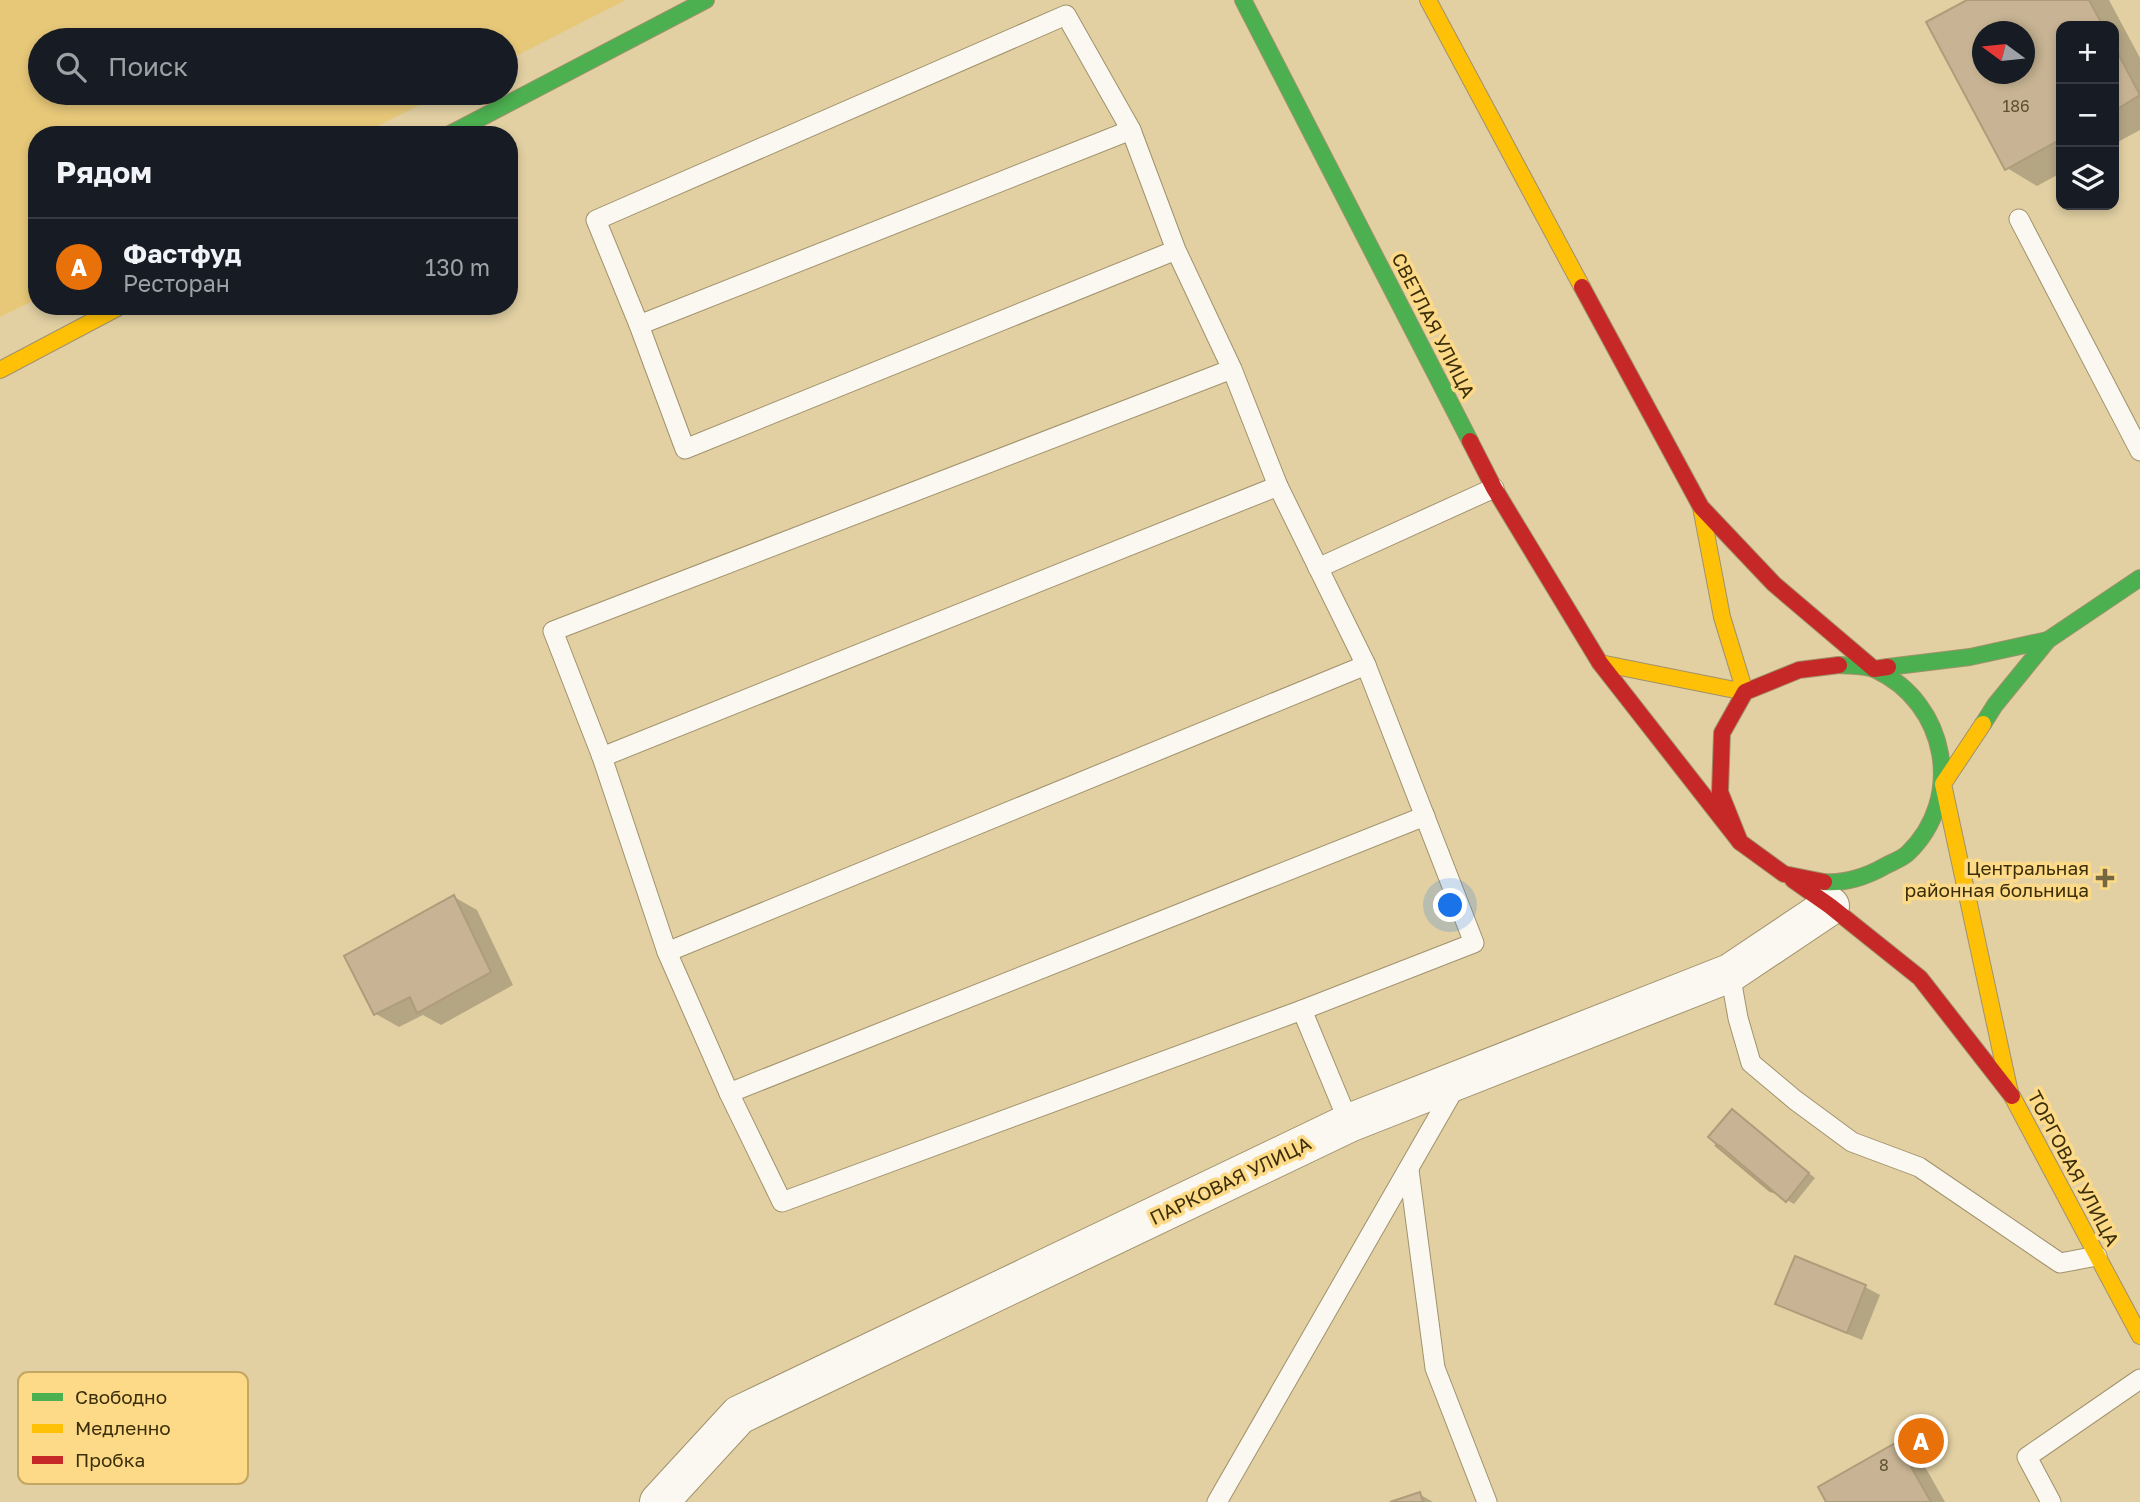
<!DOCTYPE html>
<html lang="ru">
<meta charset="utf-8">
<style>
:root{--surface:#171b24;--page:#242831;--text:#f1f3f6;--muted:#9ea1a6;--line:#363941;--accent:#b45309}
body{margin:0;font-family:"Golos Text",sans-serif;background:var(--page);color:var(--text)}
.controls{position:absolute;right:21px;top:21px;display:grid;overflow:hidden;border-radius:14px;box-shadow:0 4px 10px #0003}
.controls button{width:63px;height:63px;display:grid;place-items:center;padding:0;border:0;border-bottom:2px solid var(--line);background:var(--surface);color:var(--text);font:35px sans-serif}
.compass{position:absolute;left:1972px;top:21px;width:63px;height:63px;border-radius:50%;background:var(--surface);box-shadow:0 4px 10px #0003;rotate:285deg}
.you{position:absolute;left:1451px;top:906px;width:24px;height:24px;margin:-18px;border:5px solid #fff;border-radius:50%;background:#1a73e8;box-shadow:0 0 0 10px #1a73e833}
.badge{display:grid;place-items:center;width:46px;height:46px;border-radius:50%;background:var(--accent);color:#fff;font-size:23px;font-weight:700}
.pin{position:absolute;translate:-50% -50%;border:4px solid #fff;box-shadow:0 2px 7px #0006}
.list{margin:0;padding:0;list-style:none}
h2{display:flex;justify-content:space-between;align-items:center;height:91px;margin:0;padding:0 28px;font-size:30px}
h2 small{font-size:23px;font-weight:400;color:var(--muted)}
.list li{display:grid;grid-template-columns:46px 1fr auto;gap:21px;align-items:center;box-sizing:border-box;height:98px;padding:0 28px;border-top:2px solid var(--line)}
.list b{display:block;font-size:26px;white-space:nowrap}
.list p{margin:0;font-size:23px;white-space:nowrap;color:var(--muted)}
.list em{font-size:23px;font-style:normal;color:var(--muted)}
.icon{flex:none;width:38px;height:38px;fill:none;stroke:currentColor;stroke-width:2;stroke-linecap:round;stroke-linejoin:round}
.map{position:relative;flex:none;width:2140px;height:1502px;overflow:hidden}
.search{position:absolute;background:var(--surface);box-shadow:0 4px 10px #0003;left:28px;top:28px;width:490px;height:77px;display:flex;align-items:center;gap:18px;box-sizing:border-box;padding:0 24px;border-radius:38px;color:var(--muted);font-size:26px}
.panel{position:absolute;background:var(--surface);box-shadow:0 4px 10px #0003;left:28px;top:126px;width:490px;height:189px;border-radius:28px}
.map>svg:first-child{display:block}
</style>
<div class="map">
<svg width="2140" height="1502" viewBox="0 0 2140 1502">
<rect width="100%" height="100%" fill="#e2d0a3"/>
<path fill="#e7c879" d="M0 0H626L506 61V40H40V93H443L360 135H37V299L0 317Z"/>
<g fill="#0003" fill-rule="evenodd">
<path d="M1970 0H2109L2140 58V130L2114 144V26H2061V173L2037 186 2007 168 1928 23ZM1982 32H2024V74H1982Z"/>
<path d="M454 897 477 910 513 985 441 1025 423 1015 399 1027 376 1014Z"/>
<path d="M1740 1116 1815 1178 1794 1204 1787 1200Z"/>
<path d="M1865 1287 1880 1295 1862 1340 1793 1312 1778 1303Z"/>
<path d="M1897 1444 1920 1458 1945 1502H1828Z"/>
<path d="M1419 1494 1433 1502H1396Z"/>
</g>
<g fill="#c8b494" stroke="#af9c7a" stroke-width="2" fill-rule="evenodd">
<path d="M1967 0H2089L2103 26H2061V139L2005 170 1926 22ZM1982 32H2024V74H1982Z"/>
<path d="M2114 46 2140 95 2114 111Z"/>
<path d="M454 895 491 972 417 1013 410 997 374 1015 344 956Z"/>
<path d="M1732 1109 1809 1173 1786 1202 1708 1137Z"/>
<path d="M1715 1145 1720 1146 1774 1192 1770 1191Z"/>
<path d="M1795 1256 1866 1285 1847 1333 1775 1304Z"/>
<path d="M1897 1442 1931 1502H1826L1818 1487Z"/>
<path d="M1420 1492 1423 1502H1390Z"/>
</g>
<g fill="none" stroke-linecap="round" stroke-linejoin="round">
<defs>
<g id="lane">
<path d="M2019 219 2140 451"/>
<path d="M1176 250 685 449 639 325 596 220 1066 15 1131 130 1176 250 1232 369 1278 486 1366 665 1474 943 1302 1010 782 1202 729 1093 667 952 602 757 553 631 1232 369"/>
<path d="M639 325 1131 130"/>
<path d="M1318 568 1494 488"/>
<path d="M602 757 1278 486"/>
<path d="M667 952 1366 665"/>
<path d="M1730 973 1738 1018 1751 1063 1795 1100 1852 1142 1919 1167 2060 1263 2097 1256"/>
<path d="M1302 1010 1349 1123"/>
<path d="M729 1093 1425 816"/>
<path d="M1409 1170 1435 1368 1487 1502"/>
<path d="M1217 1502 1457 1084"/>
<path d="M2051 1502 2027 1457 2140 1379"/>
</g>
<path id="street" d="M659 1502 739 1415 1349 1123 1730 973 1830 906"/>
<g id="fast">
<path d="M1243 0 1470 441"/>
<path d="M448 135 706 0"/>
<path d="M1888 667 1970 657 2048 640"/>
<path d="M1983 724 1995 705 2048 640 2140 578"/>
<path d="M1824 882C1844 884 1868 876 1885 866 1892 862 1902 859 1908 853 1965 798 1947 703 1876 670 1866 665 1850 666 1839 665"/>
</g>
<g id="slow">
<path d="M1428 0 1582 287"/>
<path d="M0 370 121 306"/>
<path d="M1600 663 1745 692 1722 617 1701 507"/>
<path d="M1983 724 1943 784 2010 1093"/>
<path d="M2012 1096 2140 1336"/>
</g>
<g id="jam">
<path d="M1582 287 1701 507 1774 584 1874 669 1888 667"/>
<path d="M1470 441 1494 488 1600 663 1740 842"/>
<path d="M1793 880 1830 906 1920 978 2012 1096"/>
<path d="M1824 882 1784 874 1740 842 1720 792 1722 733 1745 692 1799 670 1839 665"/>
</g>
</defs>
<use href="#lane" stroke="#a1926c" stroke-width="21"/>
<use href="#street" stroke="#a1926c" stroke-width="40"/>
<use href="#fast" stroke="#a1926c" stroke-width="18"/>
<use href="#slow" stroke="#a1926c" stroke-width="18"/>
<use href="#jam" stroke="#a1926c" stroke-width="18"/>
<use href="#lane" stroke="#fbf8f1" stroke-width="19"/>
<use href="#street" stroke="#fbf8f1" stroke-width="38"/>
<use href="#fast" stroke="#4caf50" stroke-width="16"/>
<use href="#slow" stroke="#ffc107" stroke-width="16"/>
<use href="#jam" stroke="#c62828" stroke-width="16"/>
</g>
<path fill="#75673f" stroke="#fdda88" stroke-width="2.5" d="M2101.5 867.5h7v7h7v7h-7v7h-7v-7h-7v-7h7z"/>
<g text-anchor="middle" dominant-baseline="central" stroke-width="7" stroke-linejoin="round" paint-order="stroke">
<g font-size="16" fill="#5e502c">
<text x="2016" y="106">186</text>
<text x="1884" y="1465">8</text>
</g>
<g font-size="19" fill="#3b2e09" stroke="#fdda88">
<text transform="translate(1434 325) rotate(63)">СВЕТЛАЯ УЛИЦА</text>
<text transform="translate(2074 1168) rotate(62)">ТОРГОВАЯ УЛИЦА</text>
<text transform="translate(1230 1180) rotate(-26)">ПАРКОВАЯ УЛИЦА</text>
</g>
<g font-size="19" fill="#3b2e09" stroke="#fdda88" text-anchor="end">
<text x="2089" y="867">Центральная<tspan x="2089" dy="22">районная больница</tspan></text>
</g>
</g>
<rect x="18" y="1372" width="230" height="112" rx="10" fill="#fdda88" stroke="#c3a662" stroke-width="2"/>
<rect x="32" y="1393" width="31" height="8" fill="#4caf50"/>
<rect x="32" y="1424" width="31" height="9" fill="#ffc107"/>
<rect x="32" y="1456" width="31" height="8" fill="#c62828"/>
<g font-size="19" fill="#3b2e09">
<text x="75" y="1404">Свободно</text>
<text x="75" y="1435">Медленно</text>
<text x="75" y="1467">Пробка</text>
</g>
</svg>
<div class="controls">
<button>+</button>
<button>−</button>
<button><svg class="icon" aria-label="layers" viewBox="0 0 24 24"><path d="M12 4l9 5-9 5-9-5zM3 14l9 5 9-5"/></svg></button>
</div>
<svg class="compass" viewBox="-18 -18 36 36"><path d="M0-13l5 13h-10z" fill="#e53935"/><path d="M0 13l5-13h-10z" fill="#9ea1a6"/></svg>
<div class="you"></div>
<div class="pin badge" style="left:1921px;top:1441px;background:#e8710a">A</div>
<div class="search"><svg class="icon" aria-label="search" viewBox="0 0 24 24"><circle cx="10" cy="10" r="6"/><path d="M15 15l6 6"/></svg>Поиск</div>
<section class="panel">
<h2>Рядом<small></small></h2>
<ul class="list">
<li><span class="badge" style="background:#e8710a">A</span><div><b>Фастфуд</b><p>Ресторан</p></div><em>130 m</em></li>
</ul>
</section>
</div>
